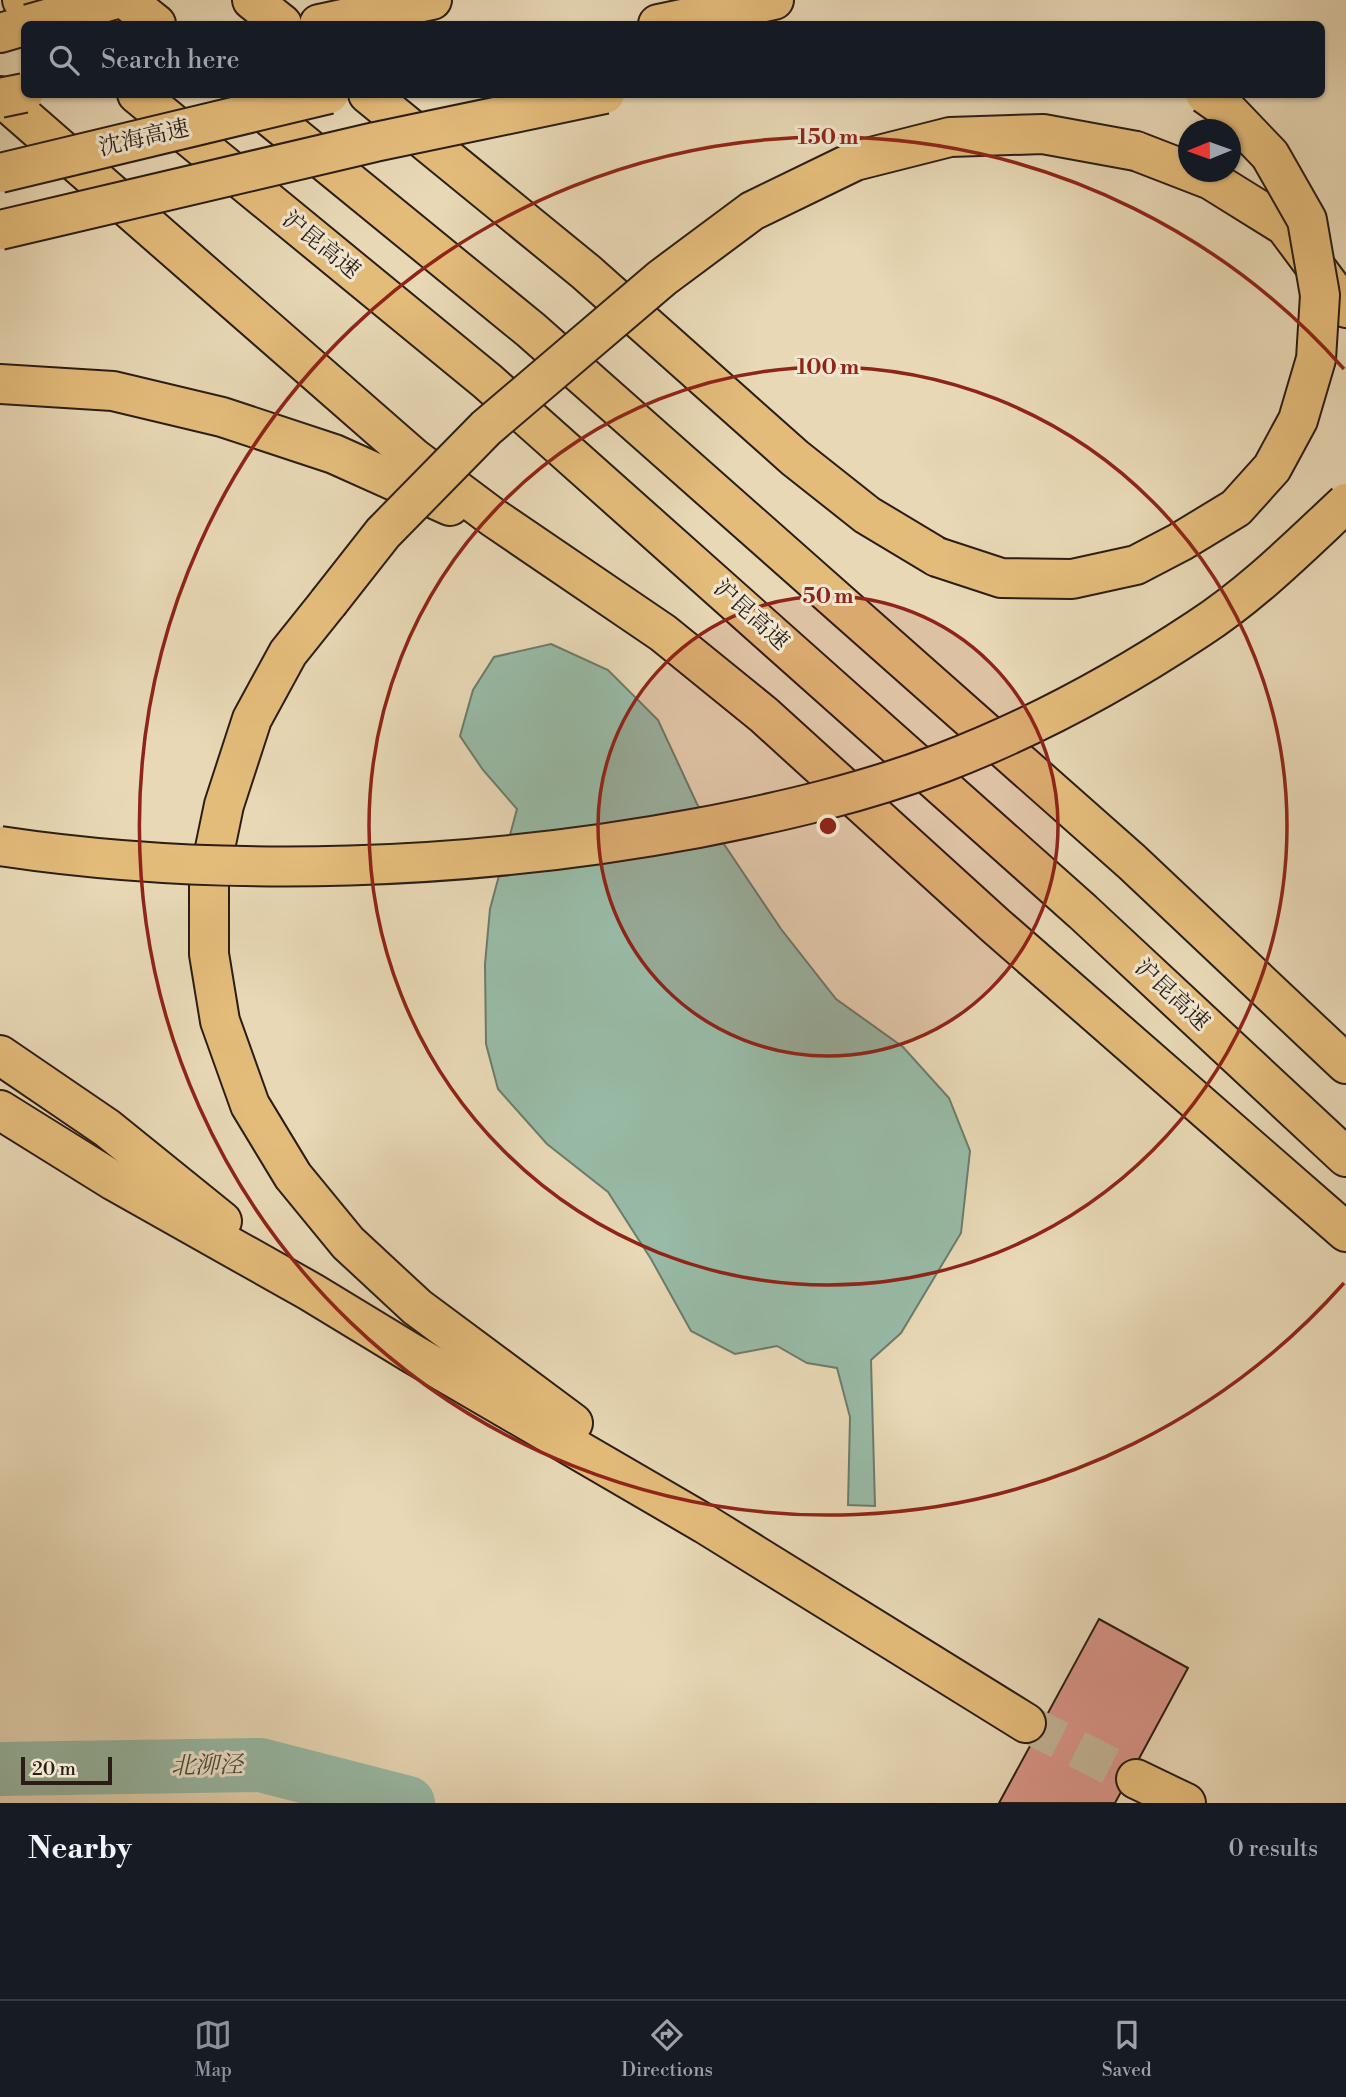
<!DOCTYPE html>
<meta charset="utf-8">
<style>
:root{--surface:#171b24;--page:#242831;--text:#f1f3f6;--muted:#9ea1a6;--line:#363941;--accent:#8c9099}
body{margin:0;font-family:"Libre Bodoni","Noto Serif SC",serif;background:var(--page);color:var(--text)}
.compass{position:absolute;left:1178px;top:119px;width:63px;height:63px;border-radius:50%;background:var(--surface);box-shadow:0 2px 5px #0004;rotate:269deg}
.scale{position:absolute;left:21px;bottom:18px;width:91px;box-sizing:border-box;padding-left:7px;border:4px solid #2b1d16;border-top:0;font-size:19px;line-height:24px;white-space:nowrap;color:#2b1d16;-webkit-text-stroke:5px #f0e6cf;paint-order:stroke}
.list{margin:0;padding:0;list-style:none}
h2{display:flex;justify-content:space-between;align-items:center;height:91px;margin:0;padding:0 28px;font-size:30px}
h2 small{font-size:23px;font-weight:400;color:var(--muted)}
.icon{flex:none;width:38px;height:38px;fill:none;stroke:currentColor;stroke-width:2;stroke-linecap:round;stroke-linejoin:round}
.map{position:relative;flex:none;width:1346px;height:1803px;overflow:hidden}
.search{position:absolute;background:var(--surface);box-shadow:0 2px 5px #0004;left:21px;right:21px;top:21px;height:77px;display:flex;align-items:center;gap:18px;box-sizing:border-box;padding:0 24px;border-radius:10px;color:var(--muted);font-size:26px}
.sheet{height:196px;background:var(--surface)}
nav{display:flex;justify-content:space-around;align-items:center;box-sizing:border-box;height:98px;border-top:2px solid var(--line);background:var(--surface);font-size:19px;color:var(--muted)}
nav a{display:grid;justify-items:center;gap:4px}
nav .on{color:var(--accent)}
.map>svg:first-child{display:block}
</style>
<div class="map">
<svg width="1346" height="1803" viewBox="0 0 1346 1803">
<rect width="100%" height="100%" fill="#e8d8b5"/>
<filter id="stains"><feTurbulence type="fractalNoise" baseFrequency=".00286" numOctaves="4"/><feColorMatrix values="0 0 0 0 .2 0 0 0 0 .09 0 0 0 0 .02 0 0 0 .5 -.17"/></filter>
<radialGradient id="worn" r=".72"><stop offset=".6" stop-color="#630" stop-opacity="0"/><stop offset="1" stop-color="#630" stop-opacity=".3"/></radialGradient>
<path fill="#98bba7" stroke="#6c7c6d" stroke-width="2" d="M551 644 608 670 658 720 697 804 781 929 836 999 903 1047 949 1098 970 1151 961 1233 901 1333 871 1360 875 1506 848 1505 850 1417 837 1368 807 1363 777 1346 735 1354 691 1331 651 1259 608 1192 547 1144 498 1089 486 1044 485 964 490 909 517 809 483 770 460 736 473 690 494 657Z"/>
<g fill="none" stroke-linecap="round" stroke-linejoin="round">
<path stroke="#98bba7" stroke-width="54" d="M0 1769 260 1765 408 1803"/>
</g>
<path fill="#d79486" stroke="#2b1d16" stroke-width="2" d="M1099 1619 1188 1668 1115 1803H999Z"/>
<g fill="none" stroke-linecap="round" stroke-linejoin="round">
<path stroke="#c2b395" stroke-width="38" stroke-dasharray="38 19" stroke-linecap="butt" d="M1026 1723 1136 1779"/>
<defs>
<g id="motorway">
<path d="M22 0 52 24"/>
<path d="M126 0 156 24"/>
<path d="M252 0 282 24"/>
<path d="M319 24 432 0"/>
<path d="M658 24 774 0"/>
<path d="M0 33 24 26"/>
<path d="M137 94 487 381 1083 912 1346 1157"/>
<path d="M242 94 531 330 1132 862 1346 1064"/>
<path d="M368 94 586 272 795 458 867 515 937 557"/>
<path d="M0 96 414 458 494 518 663 633 764 715 996 926 1346 1232"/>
<path d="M1136 151 1211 180 1285 226 1346 308"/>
<path d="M0 384 113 391 222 417 334 454 450 506"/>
<path d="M328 603 288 653 252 719 224 805 209 877V954L220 1021 250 1105 293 1176 348 1243 417 1307 573 1423"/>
<path d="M0 1055 107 1128 222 1221"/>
<path d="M0 1110 114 1181 311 1292 413 1354 705 1524 1026 1723"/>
<path d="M1136 1779 1186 1803"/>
</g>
</defs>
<use href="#motorway" stroke="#2b1d16" stroke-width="42"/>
<use href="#motorway" stroke="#e4bc7a" stroke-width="38"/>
<defs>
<g id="motorway-bridge">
<path d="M29 24 113 0"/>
<path d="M0 98 24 93"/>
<path d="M0 173 329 94"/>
<path d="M0 230 375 142 605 94"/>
<path d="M937 557 1001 578 1072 579 1136 565 1180 542 1236 508 1272 468 1298 420 1316 359 1320 295 1307 220 1270 155 1225 108 1205 94"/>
<path d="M328 603 383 533 486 428 662 278 752 211 855 161 950 137 1043 134 1136 151"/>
<path d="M0 846C226 880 473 870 698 828 781 812 863 793 942 763 1031 729 1118 682 1198 629 1252 594 1299 547 1346 503"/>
</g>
</defs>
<use href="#motorway-bridge" stroke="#2b1d16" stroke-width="42" stroke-linecap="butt"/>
<use href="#motorway-bridge" stroke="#e4bc7a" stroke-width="38"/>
</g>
<circle cx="828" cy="826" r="230" fill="#8f2418" fill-opacity=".12"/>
<g fill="none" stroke="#8f2418" stroke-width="3.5">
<circle cx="828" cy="826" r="230"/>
<circle cx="828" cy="826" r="459"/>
<path d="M1344 1283A689 689 0 1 1 1344 369"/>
</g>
<g text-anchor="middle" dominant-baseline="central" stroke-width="6" stroke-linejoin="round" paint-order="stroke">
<g font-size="23" fill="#2b1d16" stroke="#f0e6cf">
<text transform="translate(144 138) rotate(-13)">沈海高速</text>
<text transform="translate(321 245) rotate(39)">沪昆高速</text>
<text transform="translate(751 615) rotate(42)">沪昆高速</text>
<text transform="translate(1172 995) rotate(43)">沪昆高速</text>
</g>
<g font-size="24" font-style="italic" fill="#4c4c42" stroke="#f0e6cf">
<text transform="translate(207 1766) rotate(-1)">北泖泾</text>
</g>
</g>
<circle cx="828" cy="826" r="10" fill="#8f2418" stroke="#f0e6cf" stroke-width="3.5"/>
<g font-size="21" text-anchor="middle" font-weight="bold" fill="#8f2418" stroke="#f0e6cf" stroke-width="6" stroke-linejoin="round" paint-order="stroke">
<text x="828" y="144">150 m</text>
<text x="828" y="374">100 m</text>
<text x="828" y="603">50 m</text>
</g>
<rect width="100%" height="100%" filter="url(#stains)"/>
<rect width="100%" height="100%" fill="url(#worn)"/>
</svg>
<svg class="compass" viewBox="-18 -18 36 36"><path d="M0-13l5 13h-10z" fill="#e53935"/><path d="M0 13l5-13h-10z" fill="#9ea1a6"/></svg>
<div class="scale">20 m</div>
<div class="search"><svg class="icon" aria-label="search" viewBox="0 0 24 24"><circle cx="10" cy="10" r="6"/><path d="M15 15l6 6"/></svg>Search here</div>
</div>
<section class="sheet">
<h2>Nearby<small>0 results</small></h2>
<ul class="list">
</ul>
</section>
<nav>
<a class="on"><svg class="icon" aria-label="map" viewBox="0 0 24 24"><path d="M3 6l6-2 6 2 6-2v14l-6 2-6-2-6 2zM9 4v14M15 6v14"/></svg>Map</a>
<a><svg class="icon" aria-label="directions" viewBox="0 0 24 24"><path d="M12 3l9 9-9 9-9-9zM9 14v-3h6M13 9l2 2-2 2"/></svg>Directions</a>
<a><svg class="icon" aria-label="saved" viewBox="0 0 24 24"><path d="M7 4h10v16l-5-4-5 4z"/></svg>Saved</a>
</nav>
